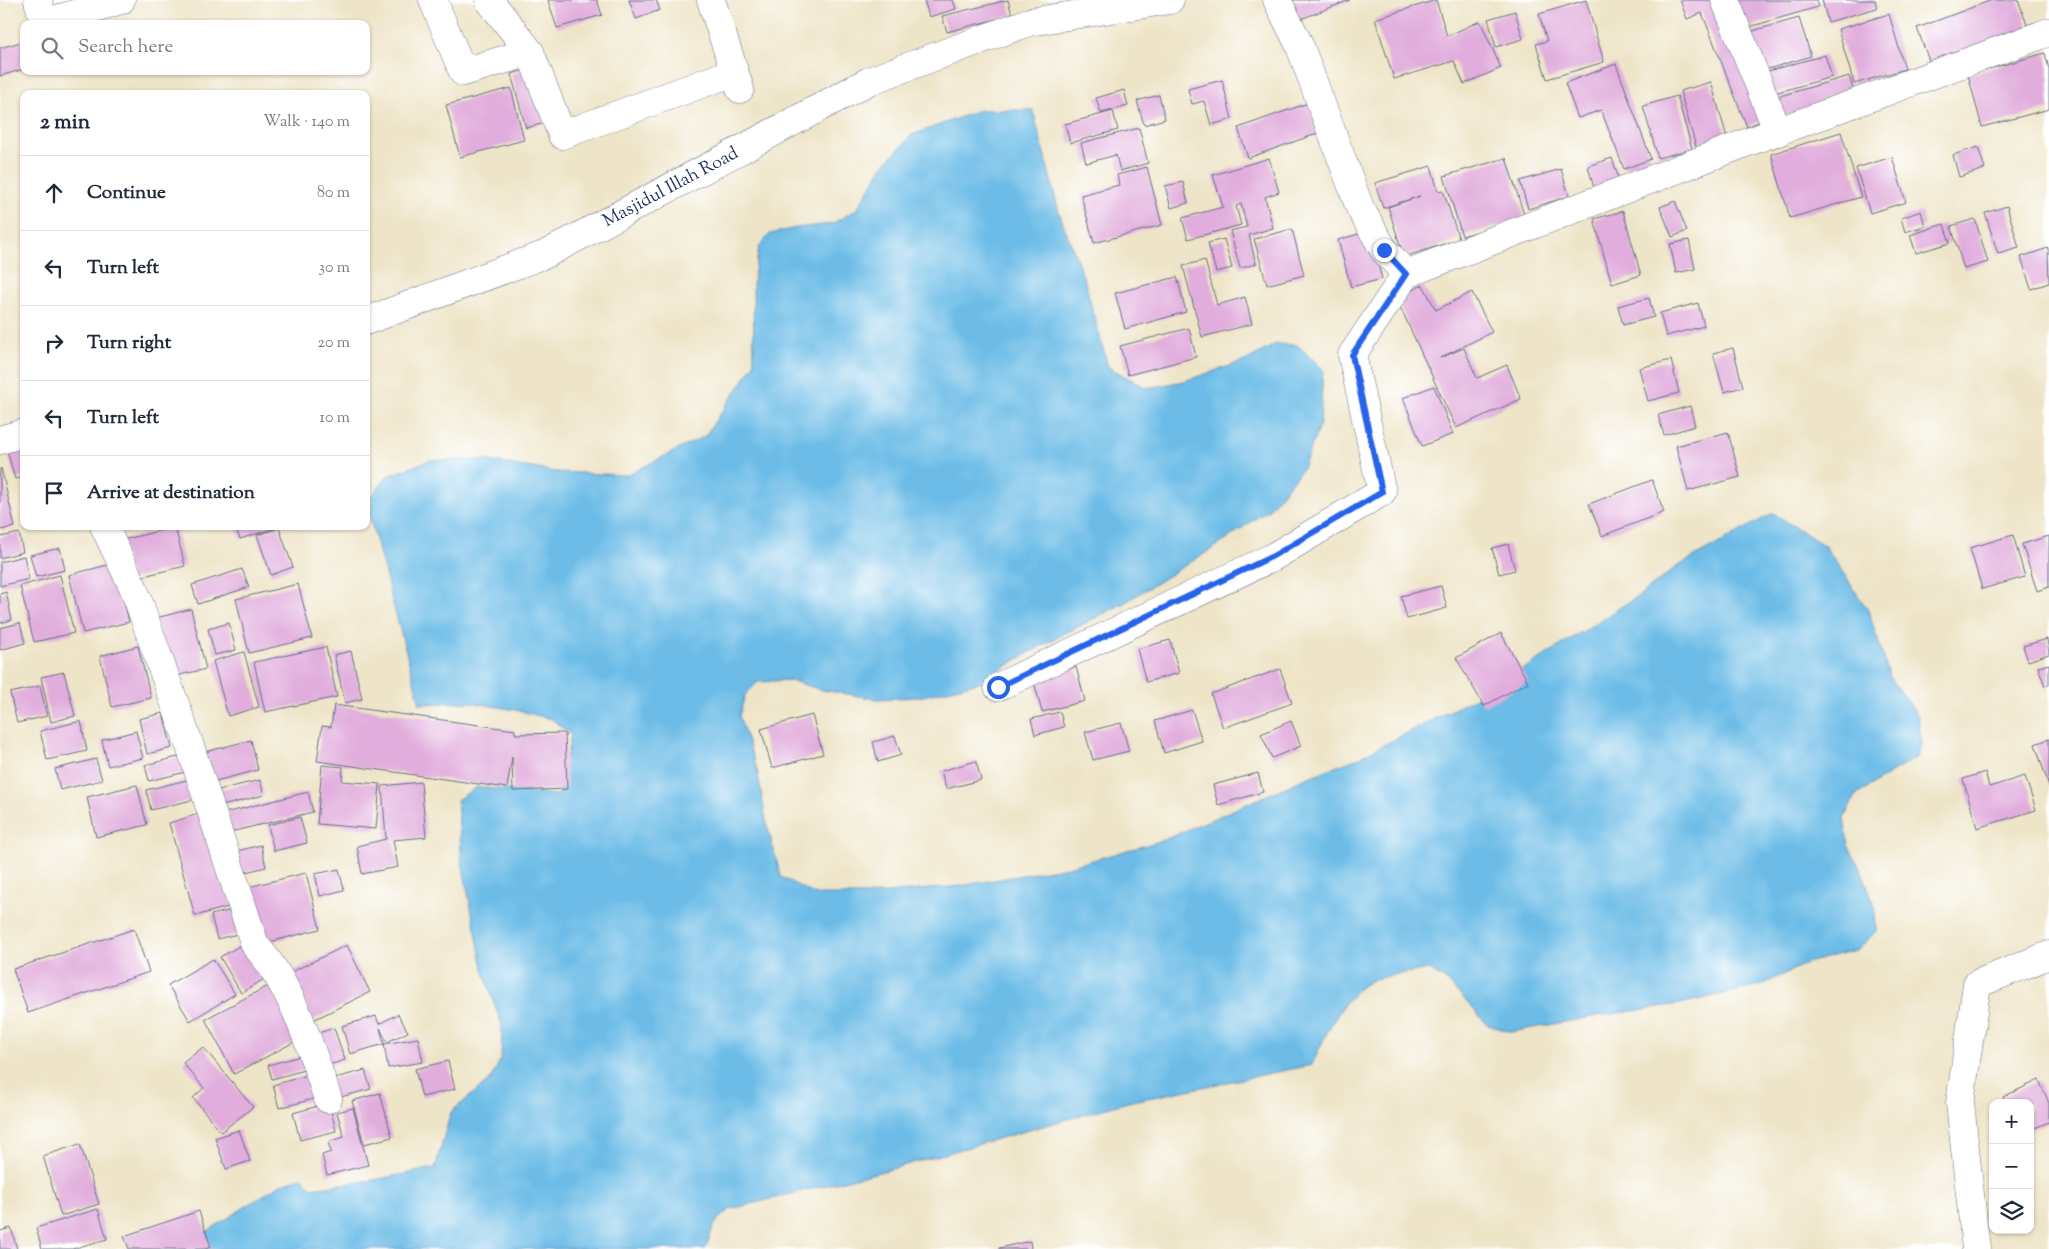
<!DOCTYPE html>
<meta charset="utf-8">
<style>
:root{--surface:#fff;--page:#f2f2f3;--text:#1f2937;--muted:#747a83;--line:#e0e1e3}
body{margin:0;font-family:"Sorts Mill Goudy",serif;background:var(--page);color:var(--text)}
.controls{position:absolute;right:15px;bottom:15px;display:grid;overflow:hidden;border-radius:10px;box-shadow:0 1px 4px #0004}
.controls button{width:45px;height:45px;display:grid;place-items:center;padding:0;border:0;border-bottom:1px solid var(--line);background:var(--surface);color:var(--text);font:25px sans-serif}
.stop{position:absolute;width:15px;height:15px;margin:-11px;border:4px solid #2563eb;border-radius:50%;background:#fff}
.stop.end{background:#2563eb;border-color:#fff;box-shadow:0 1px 5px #0008}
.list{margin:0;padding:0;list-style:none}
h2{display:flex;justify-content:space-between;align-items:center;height:65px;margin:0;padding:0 20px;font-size:21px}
h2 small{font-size:16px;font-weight:400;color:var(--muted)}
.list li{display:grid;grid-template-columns:32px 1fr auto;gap:15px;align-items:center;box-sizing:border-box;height:75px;padding:0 20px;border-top:1px solid var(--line)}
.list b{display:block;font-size:19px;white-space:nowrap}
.list em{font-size:16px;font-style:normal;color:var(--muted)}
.icon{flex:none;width:28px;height:28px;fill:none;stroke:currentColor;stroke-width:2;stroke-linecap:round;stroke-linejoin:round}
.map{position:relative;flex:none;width:2049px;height:1249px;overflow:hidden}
.search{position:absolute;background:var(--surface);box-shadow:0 1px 4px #0004;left:20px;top:20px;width:350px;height:55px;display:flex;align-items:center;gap:12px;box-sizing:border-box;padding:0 18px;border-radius:10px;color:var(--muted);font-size:19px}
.panel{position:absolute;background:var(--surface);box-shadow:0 1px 4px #0004;left:20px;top:90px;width:350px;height:440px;border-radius:10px}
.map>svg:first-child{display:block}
</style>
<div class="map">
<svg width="2049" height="1249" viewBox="0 0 2049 1249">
<rect width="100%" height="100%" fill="#fff"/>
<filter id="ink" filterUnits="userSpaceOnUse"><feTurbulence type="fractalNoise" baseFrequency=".02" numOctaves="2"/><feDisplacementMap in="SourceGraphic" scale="10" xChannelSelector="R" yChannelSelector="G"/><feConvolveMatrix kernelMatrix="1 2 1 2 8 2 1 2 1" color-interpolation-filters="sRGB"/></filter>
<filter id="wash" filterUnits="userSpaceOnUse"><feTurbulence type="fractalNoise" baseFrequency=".0096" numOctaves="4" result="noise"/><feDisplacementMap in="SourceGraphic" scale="20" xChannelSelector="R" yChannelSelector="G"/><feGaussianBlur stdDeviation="1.12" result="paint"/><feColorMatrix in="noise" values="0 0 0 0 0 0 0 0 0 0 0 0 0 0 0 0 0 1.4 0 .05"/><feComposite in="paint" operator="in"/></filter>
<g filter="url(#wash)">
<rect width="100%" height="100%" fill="#eee4c7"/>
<path fill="#6cbce7" stroke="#4476a2" d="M980 110H1033L1059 212 1085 282 1108 367 1147 388 1184 381 1245 361 1276 344 1297 345 1323 369 1320 424 1303 468 1269 509 1220 544 1124 603 1030 652 979 682 919 697 877 699 822 690 789 680 758 682 745 695 739 716 757 769 766 821 781 877 816 895H868L960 886 1068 867 1164 840 1306 778 1356 759 1489 691 1643 593 1675 568 1773 513 1825 546 1868 610 1890 677 1918 716 1922 744 1917 757 1857 794 1844 818 1848 845 1862 872 1875 906 1876 931 1859 949 1807 963 1762 985 1680 1004 1597 1016 1512 1032 1488 1025 1447 981 1428 969C1411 973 1391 974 1375 979 1344 990 1324 1038 1312 1065L1128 1102 891 1169 731 1209C714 1219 711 1231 706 1249H203L200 1236 279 1185 302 1177 312 1188 373 1180 435 1168 451 1112 491 1079 501 1058 502 1026 484 973 462 863 457 800 477 787 559 795 571 735 552 719 516 710 469 702 420 704 366 503 388 476 430 460H483L557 472 627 475 705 436 754 365 753 282 759 247 770 234 796 228 832 224 857 209 882 167 912 135Z"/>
<g id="blocks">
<g fill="#e1addd">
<path d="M548 0H597L602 15 557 28Z"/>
<path d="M629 0H656L660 10 636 19Z"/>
<path d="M924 0H953L956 9 929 17Z"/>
<path d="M1008 0 1012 15 947 32 942 16Z"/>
<path d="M1284 0H1350L1293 22Z"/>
<path d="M1436 0 1447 36 1480 21 1501 68 1464 84 1454 61 1394 79 1375 19Z"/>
<path d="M1586 0 1604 62 1547 79 1536 44 1547 41 1539 14Z"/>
<path d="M1680 0H1719L1765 119 1747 127 1702 13 1687 19Z"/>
<path d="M1733 0H1816L1818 7 1742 29Z"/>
<path d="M1822 0H1875L1877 8 1828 22Z"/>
<path d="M1992 0H2018L2029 30 1931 66 1917 28Z"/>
<path d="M1515 11 1523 39 1496 47 1488 19Z"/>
<path d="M1889 14 1905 69 1854 84 1838 29Z"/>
<path d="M1799 18 1811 56 1761 71 1749 32Z"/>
<path d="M24 41V69L0 76V48Z"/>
<path d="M2045 53 2049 69V109L1982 127 1968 75Z"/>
<path d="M1825 55 1832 77 1767 95 1761 73Z"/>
<path d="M1616 64 1651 159 1624 169 1601 110 1578 118 1565 83Z"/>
<path d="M534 68 549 122 526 128 511 74Z"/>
<path d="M1849 76 1855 96 1779 118 1773 98Z"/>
<path d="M1222 80 1232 119 1211 125 1204 101 1192 104 1188 89Z"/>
<path d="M1711 82 1728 141 1697 150 1680 91Z"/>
<path d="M511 88 524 140 460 157 446 105Z"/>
<path d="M1124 90 1128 106 1101 113 1096 98Z"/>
<path d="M1159 95 1165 119 1144 125 1137 101Z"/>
<path d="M1677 96 1692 149 1658 158 1643 106Z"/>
<path d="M1308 103 1319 133 1248 158 1238 128Z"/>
<path d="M1113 111 1118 130 1070 143 1065 124Z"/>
<path d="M1139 128 1148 163 1120 171 1116 155 1086 163 1081 143Z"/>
<path d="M1841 132 1861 197 1790 218 1771 154Z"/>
<path d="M1978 147 1985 169 1959 177 1953 155Z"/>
<path d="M1892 157 1906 202 1870 213 1856 168Z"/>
<path d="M1269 158 1279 192 1265 197 1273 228 1249 235 1256 264 1240 268 1230 231 1247 227 1241 204 1236 206 1241 225 1188 239 1182 218 1223 207 1213 175Z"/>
<path d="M1506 158 1525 218 1462 236 1444 176Z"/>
<path d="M1612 158 1619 180 1594 188 1588 166Z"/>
<path d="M1431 166 1438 191 1443 190 1459 239 1404 257 1388 207 1420 196 1383 208 1375 183Z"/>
<path d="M1147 167 1162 225 1094 243 1081 195 1119 185 1117 175Z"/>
<path d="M1561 169 1569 196 1528 209 1520 181Z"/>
<path d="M1183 182 1188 203 1171 208 1165 186Z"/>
<path d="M1675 201 1687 231 1672 237 1660 207Z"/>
<path d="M2007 206 2019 248 1998 254 1985 213Z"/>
<path d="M1623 211 1641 275 1612 284 1594 219Z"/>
<path d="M1921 211 1925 226 1905 232 1901 218Z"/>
<path d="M1975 219 1988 262 1964 269 1951 226Z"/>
<path d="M1944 224 1950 243 1916 253 1910 235Z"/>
<path d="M1292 229 1304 275 1267 285 1254 239Z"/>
<path d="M1369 231 1382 279 1351 287 1338 240Z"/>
<path d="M1224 239 1232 268 1216 272 1208 243Z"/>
<path d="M1689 240 1695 269 1676 273 1670 244Z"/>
<path d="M2048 248 2049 283 2031 289 2021 257Z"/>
<path d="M1205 260 1217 305 1245 297 1252 324 1202 337 1183 266Z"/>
<path d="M1177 277 1186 312 1125 329 1115 293Z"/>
<path d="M1423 285 1436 310 1472 292 1492 332 1440 358 1464 348 1477 378 1507 365 1521 399 1456 428 1396 298Z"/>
<path d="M1649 298 1654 317 1623 325 1618 306Z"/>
<path d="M1698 303 1704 326 1666 336 1660 313Z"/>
<path d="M1189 328 1196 357 1128 375 1120 346Z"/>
<path d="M1733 348 1743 387 1724 392 1713 353Z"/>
<path d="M1671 360 1679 393 1648 401 1639 368Z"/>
<path d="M1434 386 1453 434 1422 446 1403 398Z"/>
<path d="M1690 406 1695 426 1664 435 1658 415Z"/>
<path d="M1728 432 1740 477 1688 491 1676 446Z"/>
<path d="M24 442V477L15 479 6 447Z"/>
<path d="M1 468 15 527 0 530V469Z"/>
<path d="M1652 480 1664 512 1602 536 1589 504Z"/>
<path d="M235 526H278V527L240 539Z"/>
<path d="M175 527 185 566 131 579 122 540Z"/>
<path d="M279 528 293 567 271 575 257 535Z"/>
<path d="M19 533 23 552 0 558V537Z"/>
<path d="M2013 535 2025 577 1982 589 1970 548Z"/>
<path d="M2049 536V587L2037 591 2022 544Z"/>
<path d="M1508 544 1515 570 1499 574 1492 548Z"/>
<path d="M60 548 65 570 36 577 30 555Z"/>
<path d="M24 556 29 579 0 586V562Z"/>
<path d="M115 563 129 622 83 633 69 575Z"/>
<path d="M242 569 249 587 198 604 192 585Z"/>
<path d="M60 575 74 633 34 642 20 586Z"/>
<path d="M298 584 312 638 249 653 236 599Z"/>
<path d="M1441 586 1447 608 1407 619 1401 596Z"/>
<path d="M6 592 12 620 0 623V594Z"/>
<path d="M191 609 206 669 171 677 156 618Z"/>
<path d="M20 623 25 643 0 650V628Z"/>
<path d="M229 623 236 650 215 655 208 629Z"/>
<path d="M1501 633 1528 682 1484 706 1456 658Z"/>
<path d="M2047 639 2049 654 2028 661 2023 646Z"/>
<path d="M1170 640 1179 673 1146 682 1137 649Z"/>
<path d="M138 646 151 698 112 707 100 656Z"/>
<path d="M326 647 337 697 265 712 254 662Z"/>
<path d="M351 651 362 699 345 703 334 655Z"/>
<path d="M244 652 259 707 228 716 213 661Z"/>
<path d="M2049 664V685L2045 686 2038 667Z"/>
<path d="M1076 667 1085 701 1042 712 1033 678Z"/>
<path d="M1280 669 1292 703 1223 728 1211 694Z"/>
<path d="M64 672 75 716 51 722 41 677Z"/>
<path d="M40 686 47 716 17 723 10 693Z"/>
<path d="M334 705 515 730V734L565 733 567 789 513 791 512 757 507 788 317 761 322 726 331 727Z"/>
<path d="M1192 710 1202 741 1164 753 1155 721Z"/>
<path d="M1060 712 1064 727 1035 735 1031 719Z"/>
<path d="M163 713 172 748 147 754 139 719Z"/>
<path d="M812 715 823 754 772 768 761 729Z"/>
<path d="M81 721 87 751 47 760 40 731Z"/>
<path d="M1291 721 1301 746 1272 758 1261 734Z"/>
<path d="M1121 723 1129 751 1093 760 1085 732Z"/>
<path d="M136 731 143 758 108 766 102 740Z"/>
<path d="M895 736 901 755 878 762 873 742Z"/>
<path d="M2049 739V786L2035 744Z"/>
<path d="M251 740 258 770 208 783 201 753Z"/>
<path d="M186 755 190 771 149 781 145 765Z"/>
<path d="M96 759 102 780 60 790 55 769Z"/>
<path d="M976 761 981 780 946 789 941 771Z"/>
<path d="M322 765 343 767 342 781 380 784 376 829 317 824Z"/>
<path d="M1985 772 1989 787 2025 776 2036 810 1977 828 1963 779Z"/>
<path d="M1258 773 1263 792 1218 805 1213 785Z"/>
<path d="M191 779 196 799 151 810 146 790Z"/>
<path d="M260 780 264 795 214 808 210 792Z"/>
<path d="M421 782 426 837 393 840 398 867 362 874 357 846 386 839 382 786Z"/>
<path d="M137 785 147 825 96 837 87 797Z"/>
<path d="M308 792 313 812 222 834 217 815Z"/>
<path d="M205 812 232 906 195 916 169 823Z"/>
<path d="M300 817 307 843 274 851 268 825Z"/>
<path d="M261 845 266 867 234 875 229 853Z"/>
<path d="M339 869 344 890 320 896 315 874Z"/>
<path d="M306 873 320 929 258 945 244 888Z"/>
<path d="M240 908 246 932 217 939 211 915Z"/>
<path d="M134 929 149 972 28 1013 13 969Z"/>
<path d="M250 940 271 975 241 993 220 957Z"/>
<path d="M347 945 370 992 307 1023 283 976Z"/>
<path d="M213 959 235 994 190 1021 168 985Z"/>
<path d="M270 985 298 1040 234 1074 205 1019Z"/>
<path d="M398 1014 408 1032 387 1042 380 1028 384 1044 418 1038 423 1062 388 1068 384 1044 350 1054 342 1026 376 1016 379 1024Z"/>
<path d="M334 1028 345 1060 322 1067 312 1035Z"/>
<path d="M203 1047 253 1107 221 1132 193 1098 204 1088 183 1063Z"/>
<path d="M304 1055 308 1069 272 1079 268 1065Z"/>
<path d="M448 1061 455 1089 422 1097 415 1069Z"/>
<path d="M365 1070 371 1089 333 1099 328 1080Z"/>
<path d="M315 1073 321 1097 279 1108 273 1085Z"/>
<path d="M2039 1080 2049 1103V1122L2030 1130V1103H2005L2003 1097Z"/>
<path d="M380 1093 392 1137 364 1144 352 1101Z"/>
<path d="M329 1103 336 1131 300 1140 293 1113Z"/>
<path d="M353 1108 368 1165 327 1175 322 1155 331 1152 328 1142 344 1137 337 1112Z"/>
<path d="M239 1130 250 1161 226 1169 215 1138Z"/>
<path d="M80 1144 99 1204 61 1216 43 1156Z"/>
<path d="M98 1209 107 1239 72 1249H42L36 1228Z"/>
<path d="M199 1211 211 1247 205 1249H129L124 1236Z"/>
<path d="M11 1228 17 1249H0V1231Z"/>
<path d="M1030 1241 1031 1249H999V1248Z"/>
</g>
</g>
</g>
<g filter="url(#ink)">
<use href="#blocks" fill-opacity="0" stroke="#656e83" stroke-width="1"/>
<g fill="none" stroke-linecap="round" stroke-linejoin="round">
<defs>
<g id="street">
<path d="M38 0 44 23 121 0"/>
<path d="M433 0 463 72 530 52"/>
<path d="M489 0 530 52 562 135 734 72"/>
<path d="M711 0 740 89"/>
<path d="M1277 0 1299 44 1360 208 1384 250 1406 274"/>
<path d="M1725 0 1778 132"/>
<path d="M366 321 546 254 869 81 1029 22 1170 0"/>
<path d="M0 440 24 433"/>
<path d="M104 526 134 589 190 746 255 945C293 987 310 1046 328 1099"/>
<path d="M998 687 1273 557 1382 492 1352 355 1406 274 1751 141 2049 32"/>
<path d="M1976 1249 1960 1103 1977 984 2049 955"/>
</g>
</defs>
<use href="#street" stroke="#656e83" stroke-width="29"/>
<use href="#street" stroke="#fff" stroke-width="28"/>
</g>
</g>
<g fill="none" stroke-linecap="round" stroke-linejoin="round" filter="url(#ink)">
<path stroke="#2563eb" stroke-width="6" d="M998 687 1273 556 1382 492 1352 355 1406 274 1384 250"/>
</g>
<g text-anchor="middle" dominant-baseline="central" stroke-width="5" stroke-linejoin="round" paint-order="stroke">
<g font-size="18" fill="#1b2f5e" stroke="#fff">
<text transform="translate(671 188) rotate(-28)">Masjidul Illah Road</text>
</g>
</g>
</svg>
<div class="controls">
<button>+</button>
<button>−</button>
<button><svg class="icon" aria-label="layers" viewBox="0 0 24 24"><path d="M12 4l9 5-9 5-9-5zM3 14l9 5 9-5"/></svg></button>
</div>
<div class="stop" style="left:998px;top:687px"></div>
<div class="stop end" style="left:1384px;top:250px"></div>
<div class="search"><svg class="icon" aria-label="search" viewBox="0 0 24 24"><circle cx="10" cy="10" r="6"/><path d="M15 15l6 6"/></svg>Search here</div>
<section class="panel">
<h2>2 min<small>Walk · 140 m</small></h2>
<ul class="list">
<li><svg class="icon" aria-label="ahead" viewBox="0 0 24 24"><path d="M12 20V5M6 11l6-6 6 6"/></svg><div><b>Continue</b></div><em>80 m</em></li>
<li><svg class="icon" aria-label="left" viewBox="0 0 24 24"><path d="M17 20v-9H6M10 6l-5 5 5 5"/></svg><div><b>Turn left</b></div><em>30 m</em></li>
<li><svg class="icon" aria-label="right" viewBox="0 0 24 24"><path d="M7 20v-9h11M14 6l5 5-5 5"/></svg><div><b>Turn right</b></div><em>20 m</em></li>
<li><svg class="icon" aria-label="left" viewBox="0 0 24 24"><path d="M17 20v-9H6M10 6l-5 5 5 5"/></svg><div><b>Turn left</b></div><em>10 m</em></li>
<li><svg class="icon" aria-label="arrive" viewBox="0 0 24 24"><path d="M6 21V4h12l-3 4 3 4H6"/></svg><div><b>Arrive at destination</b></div></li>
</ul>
</section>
</div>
